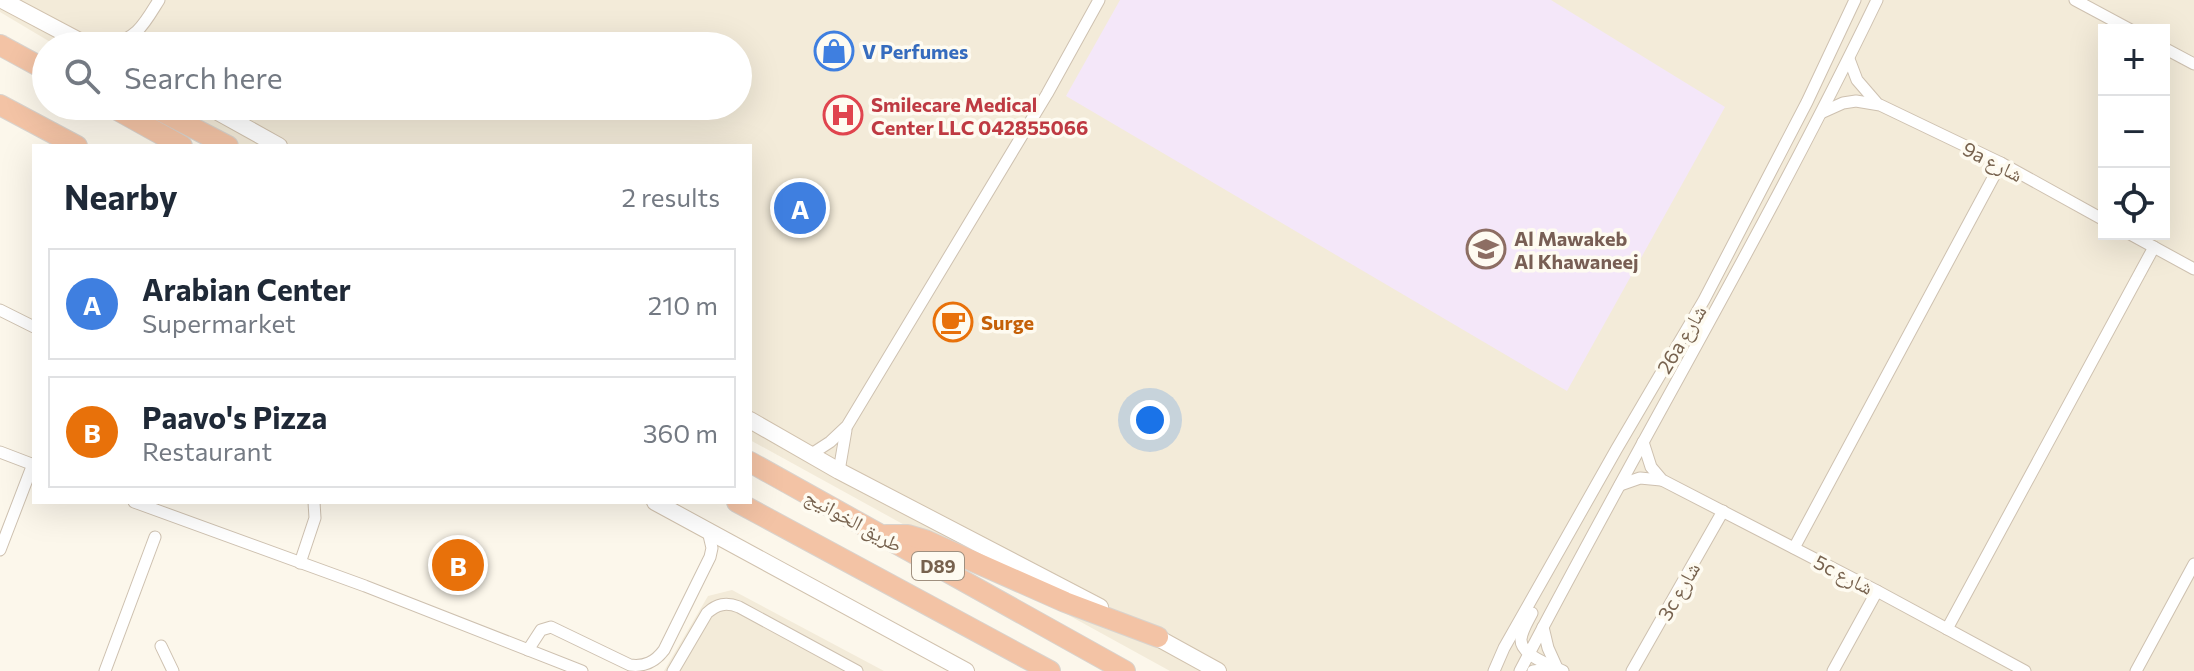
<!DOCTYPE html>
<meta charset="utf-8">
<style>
:root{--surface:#fff;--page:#f6f6f7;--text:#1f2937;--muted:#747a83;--line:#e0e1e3;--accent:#765345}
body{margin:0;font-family:Commissioner,"Noto Naskh Arabic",sans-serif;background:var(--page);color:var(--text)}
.controls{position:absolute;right:24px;top:24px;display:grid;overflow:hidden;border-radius:0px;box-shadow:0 8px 32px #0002}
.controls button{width:72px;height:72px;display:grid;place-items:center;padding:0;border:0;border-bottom:2px solid var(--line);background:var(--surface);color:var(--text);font:40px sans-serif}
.you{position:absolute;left:1150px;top:420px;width:28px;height:28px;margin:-20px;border:6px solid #fff;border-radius:50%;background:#1a73e8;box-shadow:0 0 0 12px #1a73e833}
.badge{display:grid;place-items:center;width:52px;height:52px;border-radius:50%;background:var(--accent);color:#fff;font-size:26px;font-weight:700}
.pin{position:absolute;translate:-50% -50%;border:4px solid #fff;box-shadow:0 2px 8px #0006}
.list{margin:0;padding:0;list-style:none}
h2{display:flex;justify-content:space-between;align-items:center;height:104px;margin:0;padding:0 32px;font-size:34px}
h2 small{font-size:26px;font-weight:400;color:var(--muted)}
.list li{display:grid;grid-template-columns:52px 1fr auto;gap:24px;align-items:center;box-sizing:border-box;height:112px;margin:0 16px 16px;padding:0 16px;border:2px solid var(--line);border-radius:0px}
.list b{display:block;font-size:30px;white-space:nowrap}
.list p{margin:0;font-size:26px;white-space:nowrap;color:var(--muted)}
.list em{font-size:26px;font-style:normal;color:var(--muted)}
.icon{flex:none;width:44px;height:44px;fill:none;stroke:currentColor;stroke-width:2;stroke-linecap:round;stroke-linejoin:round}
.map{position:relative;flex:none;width:2194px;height:671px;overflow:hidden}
.search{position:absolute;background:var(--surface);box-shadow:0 8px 32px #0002;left:32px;top:32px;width:720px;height:88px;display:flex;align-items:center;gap:20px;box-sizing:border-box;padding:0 28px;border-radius:44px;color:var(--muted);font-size:30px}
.panel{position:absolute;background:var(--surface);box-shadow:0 8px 32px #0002;left:32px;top:144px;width:720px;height:360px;border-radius:0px}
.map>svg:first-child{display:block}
</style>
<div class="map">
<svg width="2194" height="671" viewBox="0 0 2194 671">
<rect width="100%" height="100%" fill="#fcf7eb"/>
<g fill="#f3ebd9" fill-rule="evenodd">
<path d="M0 0H2194V671H1170L750 440V146H225L158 106H738V46H57L0 12ZM2104 30H2164V234H2104Z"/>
<path d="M732 590 884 671H664L708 596Z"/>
</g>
<path fill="#f4e7f9" d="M1120 0H1551L1725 107 1567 391 1066 96Z"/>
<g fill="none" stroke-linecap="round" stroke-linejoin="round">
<defs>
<g id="street">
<path d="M2075 0 2131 30"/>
<path d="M108 46C138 38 144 24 159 0"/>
<path d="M2164 48 2194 64"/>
<path d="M1849 59 1857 80 1876 102"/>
<path d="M1823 112 1843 103 1856 101 1880 105 2001 163 2104 220"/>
<path d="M2130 234 2194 269"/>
<path d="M0 310 34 327"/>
<path d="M1643 442 1651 467 1662 480 1877 591 2025 671"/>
<path d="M0 452 34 465"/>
<path d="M810 455 830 442 847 426 1047 94 1099 0"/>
<path d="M839 471 846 430"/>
<path d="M1620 485 1640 478 1661 480"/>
<path d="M134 502 365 586 582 671"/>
<path d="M1794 548 2001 163"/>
<path d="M0 550 33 464"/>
<path d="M300 563 315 518 314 502"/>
<path d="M1532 613C1528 621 1522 630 1521 639 1520 655 1550 665 1563 671"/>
<path d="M1947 629 2154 247"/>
<path d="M161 646 173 671"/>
<path d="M528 650 541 630 551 627 630 665C645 667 655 662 664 650L710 557 712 548 708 531"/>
<path d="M105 671 155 537"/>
<path d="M673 671 707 613C717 604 726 602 739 607L857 671"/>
<path d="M1494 671 1504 648 1616 450 1704 300 1807 102 1855 0"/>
<path d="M1520 671C1637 446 1767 228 1877 0"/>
<path d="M1533 671 1557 668 1548 648 1543 627"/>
<path d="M1632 671 1723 511"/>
<path d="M1833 671 1877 591"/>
<path d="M2136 671 2194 564"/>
</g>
<g id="secondary">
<path d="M2 0 89 46"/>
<path d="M207 106 279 146"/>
<path d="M750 420 839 471 1100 607"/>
<path d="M655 502 966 671"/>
<path d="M1149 633 1218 671"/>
</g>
<g id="highway">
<path d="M0 45 46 70"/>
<path d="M0 105 77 146"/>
<path d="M110 106 182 146"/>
<path d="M151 106 228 146"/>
<path d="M750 462 1125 671"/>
<path d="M737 502 1050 671"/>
<path d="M886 535H908L925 540 1065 602 1158 637"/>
</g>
</defs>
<use href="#street" stroke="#cec1b0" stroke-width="13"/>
<use href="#secondary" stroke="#d1c2ae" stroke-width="18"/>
<use href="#highway" stroke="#d9d3cd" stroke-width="22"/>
<use href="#street" stroke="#fff" stroke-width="11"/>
<use href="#secondary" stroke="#fff" stroke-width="16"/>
<use href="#highway" stroke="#f3c3a5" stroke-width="20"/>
</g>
<defs>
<symbol id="shop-ring" viewBox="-11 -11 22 22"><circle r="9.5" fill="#fefbf1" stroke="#3f7fe0" stroke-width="1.5"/><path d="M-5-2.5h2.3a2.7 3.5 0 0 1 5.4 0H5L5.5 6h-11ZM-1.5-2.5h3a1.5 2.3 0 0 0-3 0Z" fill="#3f7fe0"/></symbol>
<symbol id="hospital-ring" viewBox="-11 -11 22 22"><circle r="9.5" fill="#fefbf1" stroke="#e0444e" stroke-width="1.5"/><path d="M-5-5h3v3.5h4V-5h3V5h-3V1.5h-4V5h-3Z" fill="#e0444e"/></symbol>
<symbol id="school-ring" viewBox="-11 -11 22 22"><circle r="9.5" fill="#fefbf1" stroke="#8d6e63" stroke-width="1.5"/><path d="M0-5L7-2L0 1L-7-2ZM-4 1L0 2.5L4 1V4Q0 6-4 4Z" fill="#8d6e63"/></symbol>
<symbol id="cafe-ring" viewBox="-11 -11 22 22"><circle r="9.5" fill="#fefbf1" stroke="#e8710a" stroke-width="1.5"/><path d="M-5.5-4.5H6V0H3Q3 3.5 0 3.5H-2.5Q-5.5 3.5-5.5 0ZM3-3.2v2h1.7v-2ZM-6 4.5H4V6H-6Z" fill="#e8710a"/></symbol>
</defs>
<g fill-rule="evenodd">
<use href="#shop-ring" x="812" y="29" width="44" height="44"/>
<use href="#hospital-ring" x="821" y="93" width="44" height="44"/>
<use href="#school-ring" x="1464" y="227" width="44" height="44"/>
<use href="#cafe-ring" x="931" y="300" width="44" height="44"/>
</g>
<g text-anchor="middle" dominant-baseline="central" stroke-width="7" stroke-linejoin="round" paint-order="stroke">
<rect fill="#fefbf1" stroke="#a0907f" stroke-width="2" x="912" y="552" width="52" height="28" rx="6"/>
<g font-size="18" font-weight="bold" fill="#77624e">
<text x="938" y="566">D89</text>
</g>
<g font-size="20" font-weight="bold" fill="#366cbe" stroke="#fefbf1" text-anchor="start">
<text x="862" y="51">V Perfumes</text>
</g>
<g font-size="20" font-weight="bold" fill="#be3a42" stroke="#fefbf1" text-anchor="start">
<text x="871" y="104">Smilecare Medical<tspan x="871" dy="23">Center LLC 042855066</tspan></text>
</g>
<g font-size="20" fill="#77624e" stroke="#fefbf1">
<text transform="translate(1993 161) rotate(27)">9a شارع</text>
<text transform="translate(1681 339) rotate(-59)">26a شارع</text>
<text transform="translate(854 520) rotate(29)">طريق الخوانيج</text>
<text transform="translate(1844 574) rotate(27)">5c شارع</text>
<text transform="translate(1678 591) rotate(-60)">3c شارع</text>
</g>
<g font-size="20" font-weight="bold" fill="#785e54" stroke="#fefbf1" text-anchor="start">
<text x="1514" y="238">Al Mawakeb<tspan x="1514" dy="23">Al Khawaneej</tspan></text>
</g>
<g font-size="20" font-weight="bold" fill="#c56008" stroke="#fefbf1" text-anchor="start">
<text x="981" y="322">Surge</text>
</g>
</g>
</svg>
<div class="controls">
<button>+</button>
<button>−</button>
<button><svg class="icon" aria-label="locate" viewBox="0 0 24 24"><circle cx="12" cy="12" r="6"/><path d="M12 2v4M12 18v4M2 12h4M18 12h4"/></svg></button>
</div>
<div class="you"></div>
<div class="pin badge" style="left:800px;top:208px;background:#3f7fe0">A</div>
<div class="pin badge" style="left:458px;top:565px;background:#e8710a">B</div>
<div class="search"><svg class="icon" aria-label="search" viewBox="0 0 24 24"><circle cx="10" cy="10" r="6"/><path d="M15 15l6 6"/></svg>Search here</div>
<section class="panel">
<h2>Nearby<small>2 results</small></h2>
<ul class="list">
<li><span class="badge" style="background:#3f7fe0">A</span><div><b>Arabian Center</b><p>Supermarket</p></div><em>210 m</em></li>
<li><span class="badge" style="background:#e8710a">B</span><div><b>Paavo's Pizza</b><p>Restaurant</p></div><em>360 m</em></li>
</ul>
</section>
</div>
